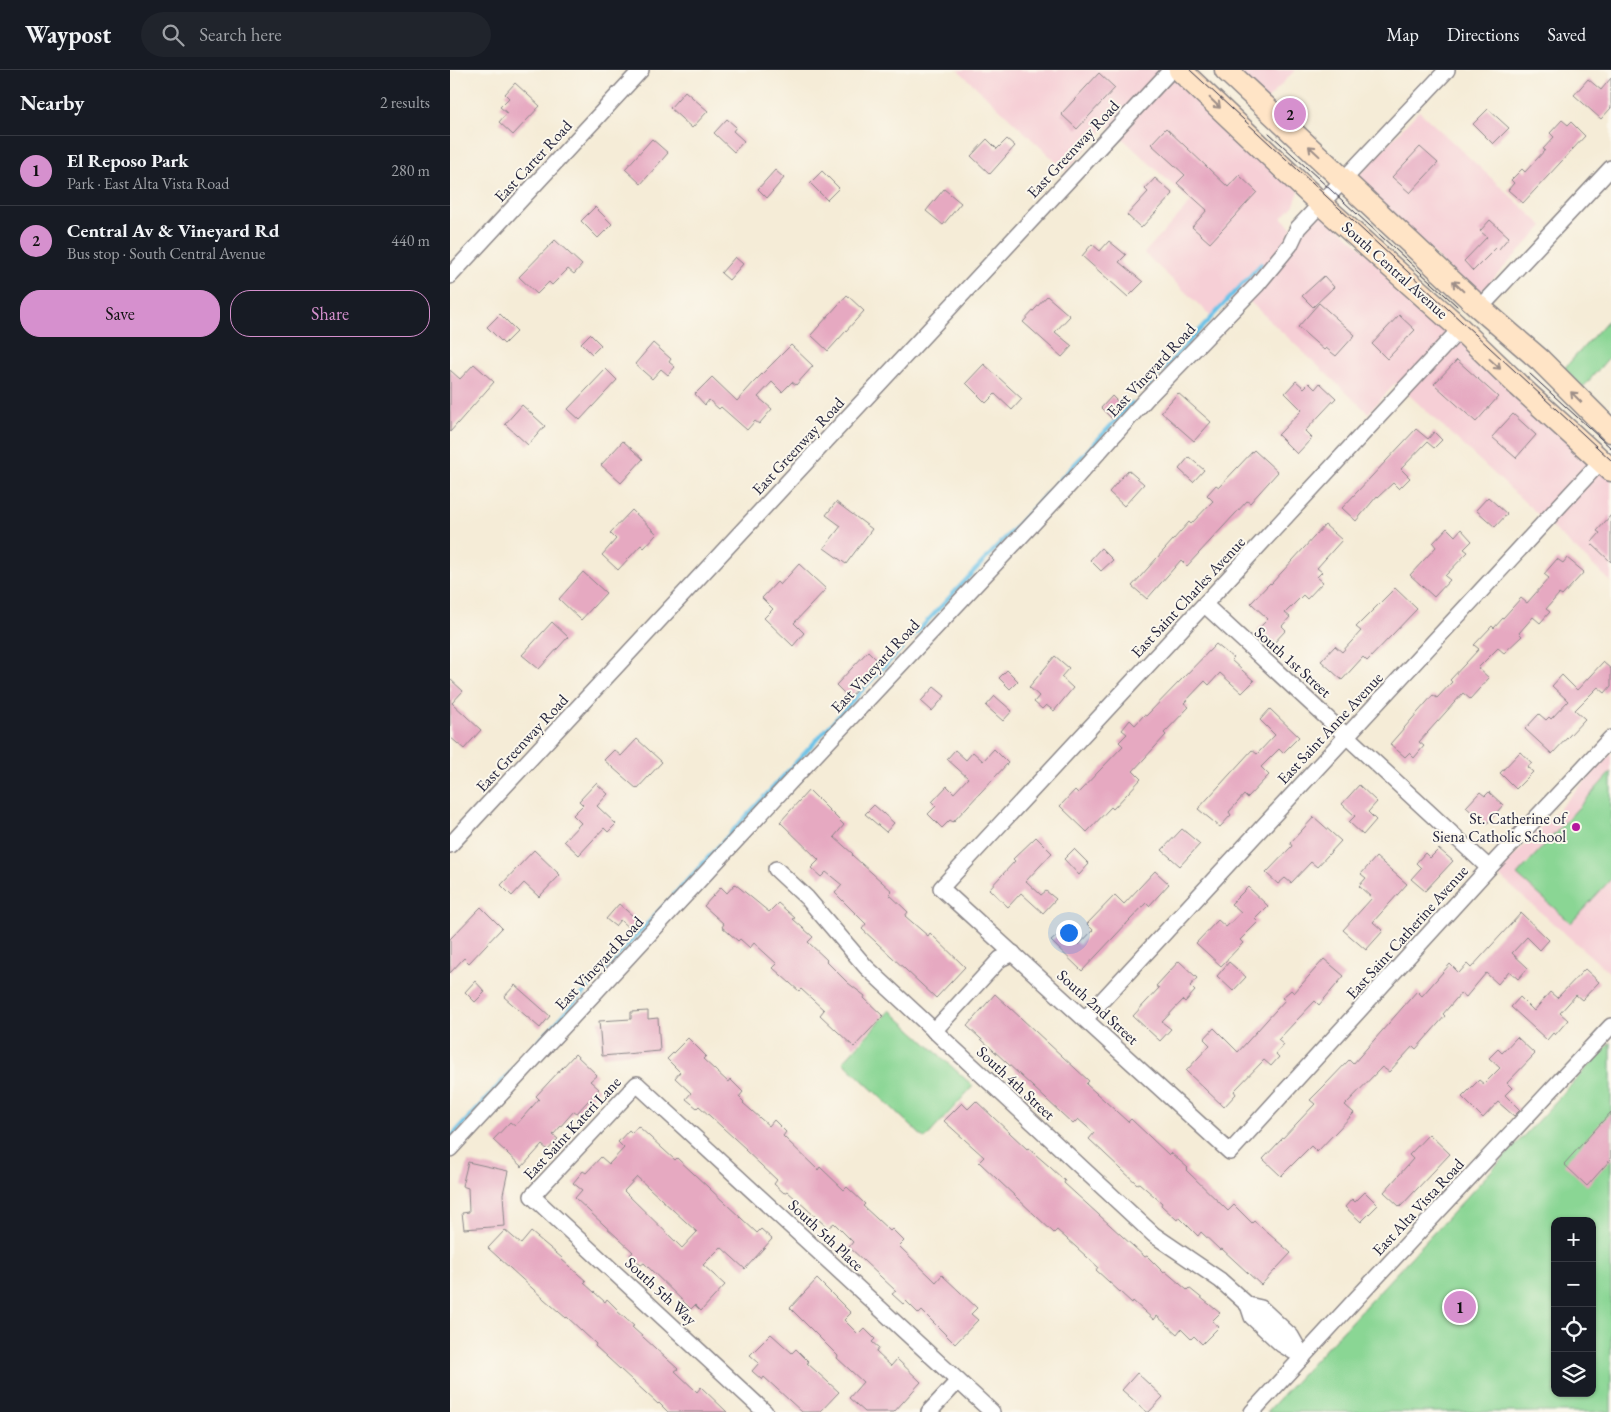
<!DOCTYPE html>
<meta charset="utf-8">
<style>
:root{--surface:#171b24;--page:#20242c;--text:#f1f3f6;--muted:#9ea1a6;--line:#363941;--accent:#d690ce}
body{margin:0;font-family:"EB Garamond",serif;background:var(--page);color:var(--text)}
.controls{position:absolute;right:15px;bottom:15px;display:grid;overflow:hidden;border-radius:10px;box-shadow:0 1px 4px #0004}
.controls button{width:45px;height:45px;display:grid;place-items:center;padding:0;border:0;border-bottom:1px solid var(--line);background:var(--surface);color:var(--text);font:25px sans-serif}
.you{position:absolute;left:618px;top:862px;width:18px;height:18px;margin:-12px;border:4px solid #fff;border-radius:50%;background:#1a73e8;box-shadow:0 0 0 8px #1a73e833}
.badge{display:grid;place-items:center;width:32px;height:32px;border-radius:50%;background:var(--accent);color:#111;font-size:16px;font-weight:700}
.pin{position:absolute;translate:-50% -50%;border:2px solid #fff;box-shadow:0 1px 5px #0006}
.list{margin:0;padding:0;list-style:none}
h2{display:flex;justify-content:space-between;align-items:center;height:65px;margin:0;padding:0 20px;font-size:21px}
h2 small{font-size:16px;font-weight:400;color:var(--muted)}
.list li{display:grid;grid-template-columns:32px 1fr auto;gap:15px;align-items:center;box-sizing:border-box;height:70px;padding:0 20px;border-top:1px solid var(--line)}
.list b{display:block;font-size:19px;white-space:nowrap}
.list p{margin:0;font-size:16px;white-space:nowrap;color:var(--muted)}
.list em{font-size:16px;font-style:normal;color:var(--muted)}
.actions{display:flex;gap:10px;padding:15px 20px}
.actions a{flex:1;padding:11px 0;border:1px solid var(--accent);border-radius:20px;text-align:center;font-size:18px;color:var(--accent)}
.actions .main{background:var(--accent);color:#111}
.icon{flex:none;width:28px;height:28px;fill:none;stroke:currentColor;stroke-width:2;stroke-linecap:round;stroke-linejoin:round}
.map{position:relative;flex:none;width:1161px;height:1342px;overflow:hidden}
header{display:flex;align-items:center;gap:30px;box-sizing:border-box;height:70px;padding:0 25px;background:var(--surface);border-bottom:1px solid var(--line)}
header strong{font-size:24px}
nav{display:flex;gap:28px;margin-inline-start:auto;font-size:18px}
.search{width:350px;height:45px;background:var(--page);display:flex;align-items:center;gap:12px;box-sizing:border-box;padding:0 18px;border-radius:28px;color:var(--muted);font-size:19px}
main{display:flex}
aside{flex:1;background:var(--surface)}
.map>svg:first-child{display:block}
</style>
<header>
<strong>Waypost</strong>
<div class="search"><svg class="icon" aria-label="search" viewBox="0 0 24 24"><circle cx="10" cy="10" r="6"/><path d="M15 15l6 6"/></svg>Search here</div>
<nav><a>Map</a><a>Directions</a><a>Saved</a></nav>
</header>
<main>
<aside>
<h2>Nearby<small>2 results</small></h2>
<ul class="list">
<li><span class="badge">1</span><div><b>El Reposo Park</b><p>Park · East Alta Vista Road</p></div><em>280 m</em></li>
<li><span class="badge">2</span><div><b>Central Av &amp; Vineyard Rd</b><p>Bus stop · South Central Avenue</p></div><em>440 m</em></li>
</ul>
<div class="actions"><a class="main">Save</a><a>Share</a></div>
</aside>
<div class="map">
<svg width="1161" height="1342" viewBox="0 0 1161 1342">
<rect width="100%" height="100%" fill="#fbf7ec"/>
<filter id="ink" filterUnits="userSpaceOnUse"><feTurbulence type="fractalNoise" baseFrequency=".02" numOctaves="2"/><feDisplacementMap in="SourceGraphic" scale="10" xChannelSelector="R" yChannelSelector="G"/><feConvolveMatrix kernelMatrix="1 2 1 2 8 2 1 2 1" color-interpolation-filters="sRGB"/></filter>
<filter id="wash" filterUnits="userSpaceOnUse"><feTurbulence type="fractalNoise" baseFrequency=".0096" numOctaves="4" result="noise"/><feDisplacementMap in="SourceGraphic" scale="20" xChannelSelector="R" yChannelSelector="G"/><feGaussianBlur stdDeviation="1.12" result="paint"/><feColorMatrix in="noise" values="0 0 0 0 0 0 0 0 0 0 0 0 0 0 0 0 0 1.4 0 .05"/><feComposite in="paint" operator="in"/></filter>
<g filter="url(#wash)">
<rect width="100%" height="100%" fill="#f5ecd7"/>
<g fill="#f6cfd6">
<path d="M508 0H725L849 121 844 135 832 148 842 158 829 181 763 248 694 183 741 132 658 55 616 101Z"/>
<path d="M773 0H845L816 31Z"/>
<path d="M969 41 1093 156 1027 226 908 111 910 104Z"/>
<path d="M875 145 1161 403V512L946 313 918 343 797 229 848 165 866 147Z"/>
<path d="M1161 684V904L1047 804Z"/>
</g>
<g fill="#8ad694" stroke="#567c68" fill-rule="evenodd">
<path d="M1161 247V285L1130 321 1110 303Z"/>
<path d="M1161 702V809L1121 853 1067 805Z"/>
<path d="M440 940 523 1016 475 1069 393 992Z"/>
<path d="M1161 972V1342H817ZM1105 1151H1142V1323H1105Z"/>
</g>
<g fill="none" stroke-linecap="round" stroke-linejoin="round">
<g stroke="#6ac2e8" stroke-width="4">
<path d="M697 317 811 194"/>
<path d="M0 1068 419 613 682 333"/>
</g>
</g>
<g id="blocks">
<g fill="#e6a9c1" fill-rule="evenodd">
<path d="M649 3 665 18 627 59 611 44Z"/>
<path d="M1161 8V38L1151 49 1124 25 1138 9 1151 20Z"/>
<path d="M65 13 90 36 63 65 49 52 57 43 50 37 59 28 55 24Z"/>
<path d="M235 21 258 41 242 58 220 38Z"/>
<path d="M1038 39 1059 58 1043 74 1023 54Z"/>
<path d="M277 49 286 57 283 61 294 71 284 82 264 63Z"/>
<path d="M1112 50 1118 55 1121 52 1135 66 1073 133 1058 120 1064 113 1061 110 1072 99 1075 102 1095 80 1093 79 1104 67 1100 63Z"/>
<path d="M716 58 778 117 789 105 807 122 760 173 742 157 757 140 727 113 735 105 701 74Z"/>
<path d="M202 69 218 83 191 114 175 99Z"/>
<path d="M537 69 547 79 557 69 565 76 540 104 521 86Z"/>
<path d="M970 77 988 93 960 123 942 107Z"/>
<path d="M325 100 334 108 317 128 308 119Z"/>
<path d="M372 101 389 118 377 130 360 113Z"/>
<path d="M705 108 723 124 691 158 677 145 698 122 695 119Z"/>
<path d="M494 119 511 133 493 155 476 141Z"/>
<path d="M145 137 162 154 148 168 131 151Z"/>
<path d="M1040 150 1059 167 1049 179 1047 177 1023 201 1014 191 1037 167 1030 161Z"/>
<path d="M105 170 132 195 124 204 118 199 102 215 99 212 87 224 69 207Z"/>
<path d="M659 171 676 185 669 192 693 212 678 227 632 186 642 174 650 181Z"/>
<path d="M285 187 293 194 279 210 271 203Z"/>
<path d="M874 206 884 217 863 237 852 226Z"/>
<path d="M397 225 414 241 378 281 361 265Z"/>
<path d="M597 226 620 246 605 262 622 276 612 287 573 252Z"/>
<path d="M869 233 905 265 886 286 876 278 874 280 848 257Z"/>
<path d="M50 244 67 261 54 274 37 257Z"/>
<path d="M949 245 965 260 937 289 922 274Z"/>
<path d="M140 264 151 275 142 284 131 273Z"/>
<path d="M203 273 221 289 219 292 225 297 218 305 211 299 202 309 185 294Z"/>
<path d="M341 275 363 296 346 315 342 312 332 322 322 312 308 327 322 339 309 354 305 351 297 360 271 337 269 339 259 330 255 335 245 324 262 307 287 331 304 312Z"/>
<path d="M1007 290 1048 327 1026 352 984 314Z"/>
<path d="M24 294 44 312 0 362V300L10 309Z"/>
<path d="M534 294 572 329 562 340 545 324 536 333 516 313Z"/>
<path d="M156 299 167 310 130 350 118 339Z"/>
<path d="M846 311 854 318 859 313 865 319 870 313 886 328 855 361 862 368 847 384 828 365 852 340 835 323Z"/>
<path d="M728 323 761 352 744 371 711 342Z"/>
<path d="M662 326 673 337 662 349 651 338Z"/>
<path d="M72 335 95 356 78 375 55 354Z"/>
<path d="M1063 344 1086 365 1066 388 1042 367Z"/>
<path d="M966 359 978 369 984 362 992 370 984 378 977 372 951 399 960 408 949 419 943 413 928 427 927 426 906 451 892 438Z"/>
<path d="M173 371 193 389 171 413 151 395Z"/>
<path d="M804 380 828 402 800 433 797 431 737 496 731 490 697 529 682 516 739 452 741 454 763 431 757 425 766 415 769 417Z"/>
<path d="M739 387 754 400 743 412 729 399Z"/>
<path d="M678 400 694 414 674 436 659 422Z"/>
<path d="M1038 427 1057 444 1045 457 1026 440Z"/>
<path d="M386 432 422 459 396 494 374 478 391 456 376 445Z"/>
<path d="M182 440 207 464 194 478 191 475 168 500 152 485 166 469 160 463Z"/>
<path d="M1161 445V492L1141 473 1150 463 1147 461Z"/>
<path d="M875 455 892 470 867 498 872 502 867 507 873 512 857 529 853 525 835 543 840 547 832 556 836 560 822 575 807 560 818 549 801 533 820 513 821 514Z"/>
<path d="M997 458 1005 466 1011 459 1022 471 1014 479 1018 482 995 506 1000 510 984 527 960 505 986 477 983 473Z"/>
<path d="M651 478 663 490 651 501 640 490Z"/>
<path d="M1117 488 1134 502 1112 526 1109 524 1096 539 1100 542 1090 553 1083 547 1069 563 1072 566 1054 583 1048 578 1028 598 1039 608 1020 629 1013 623 969 672 974 676 964 688 959 683 955 687 940 674 983 625 987 628 1002 612 1000 610 1029 579 1024 575 1042 556 1044 558 1071 528 1077 533 1099 508 1094 504 1107 489 1113 493Z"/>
<path d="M349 494 376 519 344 553 354 563 343 576 314 548 323 539 312 528 327 512 330 515Z"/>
<path d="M133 502 156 523 131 550 109 529Z"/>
<path d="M945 518 967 539 917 591 913 587 892 610 871 591 885 576 892 582 911 561 906 557Z"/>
<path d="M102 552 118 567 89 599 72 585Z"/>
<path d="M766 574 783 588 781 590 804 611 792 623 770 603 759 615 755 611 734 633 739 637 714 663 716 665 683 701 691 709 663 739 661 737 637 762 610 736 625 720 628 723 673 676 669 672 677 664 672 660 680 650 685 655 694 645 696 646Z"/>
<path d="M418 581 431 594 399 628 386 615Z"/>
<path d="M605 586 619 598 611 607 623 618 604 641 596 635 592 639 584 632 589 626 579 617Z"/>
<path d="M1153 592 1161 599V616L1155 623 1148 617 1125 640 1135 649 1102 684 1075 659 1089 644 1096 650 1099 647 1101 649 1118 631 1102 616 1112 605 1127 620Z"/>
<path d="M557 600 568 611 560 619 549 608Z"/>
<path d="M0 609 13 621 2 633 31 660 14 679 0 667Z"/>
<path d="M484 617 495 626 482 641 471 631Z"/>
<path d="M545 626 562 641 553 651 536 636Z"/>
<path d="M820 639 849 667 833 683 829 679 811 697 819 705 797 728 794 725 779 742 781 745 770 757 748 739 802 680 807 684 825 665 810 650Z"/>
<path d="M187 669 212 692 187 719 154 690 164 680 171 686Z"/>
<path d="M544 679 558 693 503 752 500 750 492 758 478 744 486 736 482 732 497 716 504 723 518 708 497 689 505 680 516 690 523 682 533 691Z"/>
<path d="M1070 682 1082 693 1077 697 1083 702 1066 719 1050 703Z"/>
<path d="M146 713 158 724 147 736 166 754 158 762 154 758 129 785 114 771 131 753 123 745 133 735 129 731Z"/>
<path d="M909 715 927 732 918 742 926 750 913 765 899 752 905 746 892 734Z"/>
<path d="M359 720 394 755 384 767 403 784 402 785 442 821 439 824 458 842 455 846 478 866 480 863 515 897 486 928 412 859 416 854 385 823 392 815 376 802 371 807 361 798 369 790 330 752Z"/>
<path d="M1030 722 1035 726 1039 722 1053 735 1036 755 1016 737Z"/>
<path d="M424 735 444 753 436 762 415 744Z"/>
<path d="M864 747 891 771 867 797 861 792 841 813 835 808 828 814 816 803 842 776 840 773Z"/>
<path d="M732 759 750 774 730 796 712 780Z"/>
<path d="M586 767 602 783 576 811 591 825 596 821 606 829 593 843 571 823 558 837 539 819 565 791 563 789Z"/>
<path d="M624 779 639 794 629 805 614 789Z"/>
<path d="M989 779 1003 791 975 821 961 809 971 798 966 793 975 783 980 788Z"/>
<path d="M84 780 110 805 89 827 74 813 62 826 51 815Z"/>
<path d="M926 787 957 814 923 852 933 861 916 880 893 860 922 828 909 816 916 808 911 804Z"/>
<path d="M705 801 719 814 699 836 696 833 632 901 601 871 614 860 629 875 643 860 637 854 665 825 674 834Z"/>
<path d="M285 814 319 842 328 833 345 848 343 849 363 867 358 872 377 890 376 891 398 913 415 926 414 928 433 946 404 977 370 945 374 940 351 919 349 921 323 898 327 894 304 873 300 878 290 869 288 871 272 857 274 854 254 836 271 817 277 823Z"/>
<path d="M798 817 818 836 805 849 808 852 790 870 793 873 771 896 746 873 768 850 776 857 791 843 781 834Z"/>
<path d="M169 834 191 853 183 862 170 850 165 856 156 849Z"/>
<path d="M31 837 52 858 19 893 14 888 0 903V869Z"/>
<path d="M1071 843 1099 870 1090 880 1077 867 1062 883 1078 898 1068 909 1059 901 1048 914 1036 903 1016 927 1011 923 993 944 995 946 966 979 963 976 939 1002 932 997 895 1035 904 1043 867 1082 861 1076 831 1106 813 1089 865 1034 860 1030 874 1016 899 990 903 994 967 921 972 926 1000 894 1009 903 1017 894 1021 898Z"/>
<path d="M874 889 894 906 869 935 865 931 828 970 834 975 826 984 829 987 821 996 814 990 784 1021 786 1024 774 1037 736 1001 760 975 754 969 764 958 788 982 835 930 832 928 841 920 844 923Z"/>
<path d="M729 891 747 908 740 916 745 921 735 932 733 930 712 952 721 959 710 971 683 946 709 918 706 916Z"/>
<path d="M779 892 796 907 783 921 767 906Z"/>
<path d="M1135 899 1149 912 1132 930 1126 925 1110 943 1118 950 1105 965 1103 963 1097 970 1061 937 1070 927 1084 941 1100 922 1107 928Z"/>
<path d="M25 911 35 922 25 932 15 922Z"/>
<path d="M65 915 100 946 90 958 54 927Z"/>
<path d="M545 924 639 1011 636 1014 655 1031 678 1052 681 1049 719 1085 721 1083 738 1098 736 1100 778 1141 784 1135 802 1153 804 1151 841 1183 811 1215 772 1179 770 1180 751 1162 748 1166 729 1147 727 1150 711 1135 712 1133 689 1113 687 1114 639 1069 644 1063 628 1049 623 1054 517 956Z"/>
<path d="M198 941V949L208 948 210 981 152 986 149 951 181 949V942Z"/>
<path d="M1067 967 1085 984 1057 1013 1062 1018 1055 1025 1070 1040 1064 1046 1048 1032 1033 1048 1012 1027 1029 1010 1034 1014 1050 998 1039 988 1048 979 1052 983Z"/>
<path d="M238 968 256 986 253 989 278 1012 280 1009 293 1022 289 1027 294 1032 293 1033 319 1056 324 1050 336 1062 333 1066 368 1100 370 1097 394 1120 397 1117 415 1134 413 1136 440 1161 442 1159 454 1171 449 1176 486 1212 492 1205 527 1238 521 1244 528 1250 505 1274 472 1241 469 1244 456 1231 453 1234 442 1224 446 1221 399 1177 403 1172 384 1153 378 1158 337 1121 334 1123 324 1114 327 1110 295 1080 296 1079 249 1036 247 1038 236 1029 241 1023 225 1008 230 1002 217 989Z"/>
<path d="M125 984 147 1005 140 1011 149 1019 127 1043 124 1041 103 1065 108 1069 98 1080 92 1075 72 1097 43 1070 60 1052 65 1056 89 1029 86 1026Z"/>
<path d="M526 1031 577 1079 578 1078 600 1097 615 1111 614 1113 695 1187 697 1186 714 1203 715 1201 737 1220 739 1218 770 1243 762 1251 769 1257 752 1274 744 1266 741 1269 731 1259 727 1264 707 1246 704 1250 683 1231 682 1233 646 1200 648 1197 626 1177 607 1160 604 1163 529 1092 534 1087 494 1051 512 1033 518 1039Z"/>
<path d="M1161 1042V1089L1137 1116 1114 1094Z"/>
<path d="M188 1056 225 1090 227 1088 307 1163 311 1159 322 1169 295 1199 271 1177 253 1195 275 1215 251 1241 245 1235 241 1239 194 1193 191 1195 180 1185 183 1182 125 1128 132 1120 123 1113 133 1101 136 1103 151 1087 159 1094 174 1078 168 1072 179 1060 182 1063ZM187 1107 247 1162 232 1178 174 1121Z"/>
<path d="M979 1064 1000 1084 950 1137 934 1122 963 1089 959 1085Z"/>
<path d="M18 1092 58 1101 53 1124 55 1156 14 1159 12 1143 19 1142 18 1118 12 1116Z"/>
<path d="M915 1122 928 1135 911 1152 895 1137 902 1129 905 1132Z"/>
<path d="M55 1160 71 1174 81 1162 112 1188 111 1189 136 1211 134 1213 155 1232 157 1229 168 1240 167 1241 184 1256 182 1257 228 1299 225 1301 247 1322 251 1317 277 1342H218L209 1333 208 1334 145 1276 146 1274 117 1247 116 1248 94 1229 38 1178Z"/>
<path d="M367 1209 401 1243 394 1250 408 1264 414 1258 425 1269 422 1272 429 1278 426 1282 441 1296 447 1289 471 1312 444 1342H415L399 1328 413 1312 387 1288 388 1286 340 1238Z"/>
<path d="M321 1264 342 1283 346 1279 359 1292 357 1293 389 1322 370 1342H352L314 1307 312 1310 302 1301 309 1293 300 1285Z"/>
<path d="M687 1303 713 1327 699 1342H697L672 1320Z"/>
</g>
</g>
</g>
<g filter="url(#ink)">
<use href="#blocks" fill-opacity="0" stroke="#8c8789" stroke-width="1"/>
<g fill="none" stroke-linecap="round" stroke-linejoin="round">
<defs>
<g id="minor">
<path d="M0 206 191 0"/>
<path d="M1030 238 1161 98"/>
<path d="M1010 259 491 818 780 1082 1039 798 1161 668"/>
<path d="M755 535 1039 798"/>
<path d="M0 775 721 0"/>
<path d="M326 799 357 828 416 897 704 1165 770 1210 798 1235 811 1238 841 1266 853 1287"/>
<path d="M635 949 1151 391"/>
<path d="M484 961 550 889 563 883"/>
<path d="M0 1079 342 710 622 412 697 328 807 215 840 175 848 158 997 0"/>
<path d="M798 1235 802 1247 831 1274 851 1286"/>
<path d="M315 1342 82 1126 187 1014 542 1342"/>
<path d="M479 1342 508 1311"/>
<path d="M802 1342 906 1229 1161 956"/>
</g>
<g id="secondary">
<path d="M730 0 870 133 1004 253 1069 316 1161 400"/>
<path d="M776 0 1030 238 1090 290 1161 361"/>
</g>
</defs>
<use href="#minor" stroke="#8c8789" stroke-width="18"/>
<use href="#secondary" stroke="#8c8789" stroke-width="25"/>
<use href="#minor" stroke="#fff" stroke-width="15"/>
<use href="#secondary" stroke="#ffe4c6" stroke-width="22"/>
<g stroke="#22223b" stroke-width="1">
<path d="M740 0 1161 390"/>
<path d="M819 63 1007 236"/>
<path d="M1080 304 1161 378"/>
</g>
</g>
<defs><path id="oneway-shaft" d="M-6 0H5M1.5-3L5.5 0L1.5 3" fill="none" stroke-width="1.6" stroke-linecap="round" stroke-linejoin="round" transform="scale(1.25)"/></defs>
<g stroke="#9c8d87">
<use href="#oneway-shaft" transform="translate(765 33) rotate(44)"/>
<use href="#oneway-shaft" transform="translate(864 81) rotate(-137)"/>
<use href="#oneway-shaft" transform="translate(1008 216) rotate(-136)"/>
<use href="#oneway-shaft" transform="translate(1045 294) rotate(43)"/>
<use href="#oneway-shaft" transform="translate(1126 327) rotate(-135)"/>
</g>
</g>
<circle fill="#b5179e" stroke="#fbf7ec" stroke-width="2" cx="1126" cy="757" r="5"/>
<g text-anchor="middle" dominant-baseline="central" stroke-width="4" stroke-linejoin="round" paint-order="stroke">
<g font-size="16" fill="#22223b" stroke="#fbf7ec">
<text transform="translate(623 79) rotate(-47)">East Greenway Road</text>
<text transform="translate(83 91) rotate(-47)">East Carter Road</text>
<text transform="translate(945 200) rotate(42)">South Central Avenue</text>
<text transform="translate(701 300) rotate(-47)">East Vineyard Road</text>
<text transform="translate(348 376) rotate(-47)">East Greenway Road</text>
<text transform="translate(738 527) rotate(-47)">East Saint Charles Avenue</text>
<text transform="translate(843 592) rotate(42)">South 1st Street</text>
<text transform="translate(425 596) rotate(-47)">East Vineyard Road</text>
<text transform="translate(880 658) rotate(-47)">East Saint Anne Avenue</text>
<text transform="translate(72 673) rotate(-47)">East Greenway Road</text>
<text transform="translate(957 862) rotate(-48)">East Saint Catherine Avenue</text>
<text transform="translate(149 893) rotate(-47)">East Vineyard Road</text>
<text transform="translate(648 937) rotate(42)">South 2nd Street</text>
<text transform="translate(566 1013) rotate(43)">South 4th Street</text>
<text transform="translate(122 1058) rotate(-47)">East Saint Kateri Lane</text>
<text transform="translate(968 1137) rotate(-47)">East Alta Vista Road</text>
<text transform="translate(376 1165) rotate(43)">South 5th Place</text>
<text transform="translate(211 1221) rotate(43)">South 5th Way</text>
</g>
<g font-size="16" fill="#22223b" stroke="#fbf7ec" text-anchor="end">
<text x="1116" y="748">St. Catherine of<tspan x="1116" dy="18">Siena Catholic School</tspan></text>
</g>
</g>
</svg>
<div class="controls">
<button>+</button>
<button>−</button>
<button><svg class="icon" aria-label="locate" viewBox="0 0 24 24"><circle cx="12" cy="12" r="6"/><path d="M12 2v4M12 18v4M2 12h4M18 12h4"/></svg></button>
<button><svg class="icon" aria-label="layers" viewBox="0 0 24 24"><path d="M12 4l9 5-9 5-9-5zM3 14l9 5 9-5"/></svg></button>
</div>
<div class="you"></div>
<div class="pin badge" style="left:1010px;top:1237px">1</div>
<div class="pin badge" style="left:840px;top:44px">2</div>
</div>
</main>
